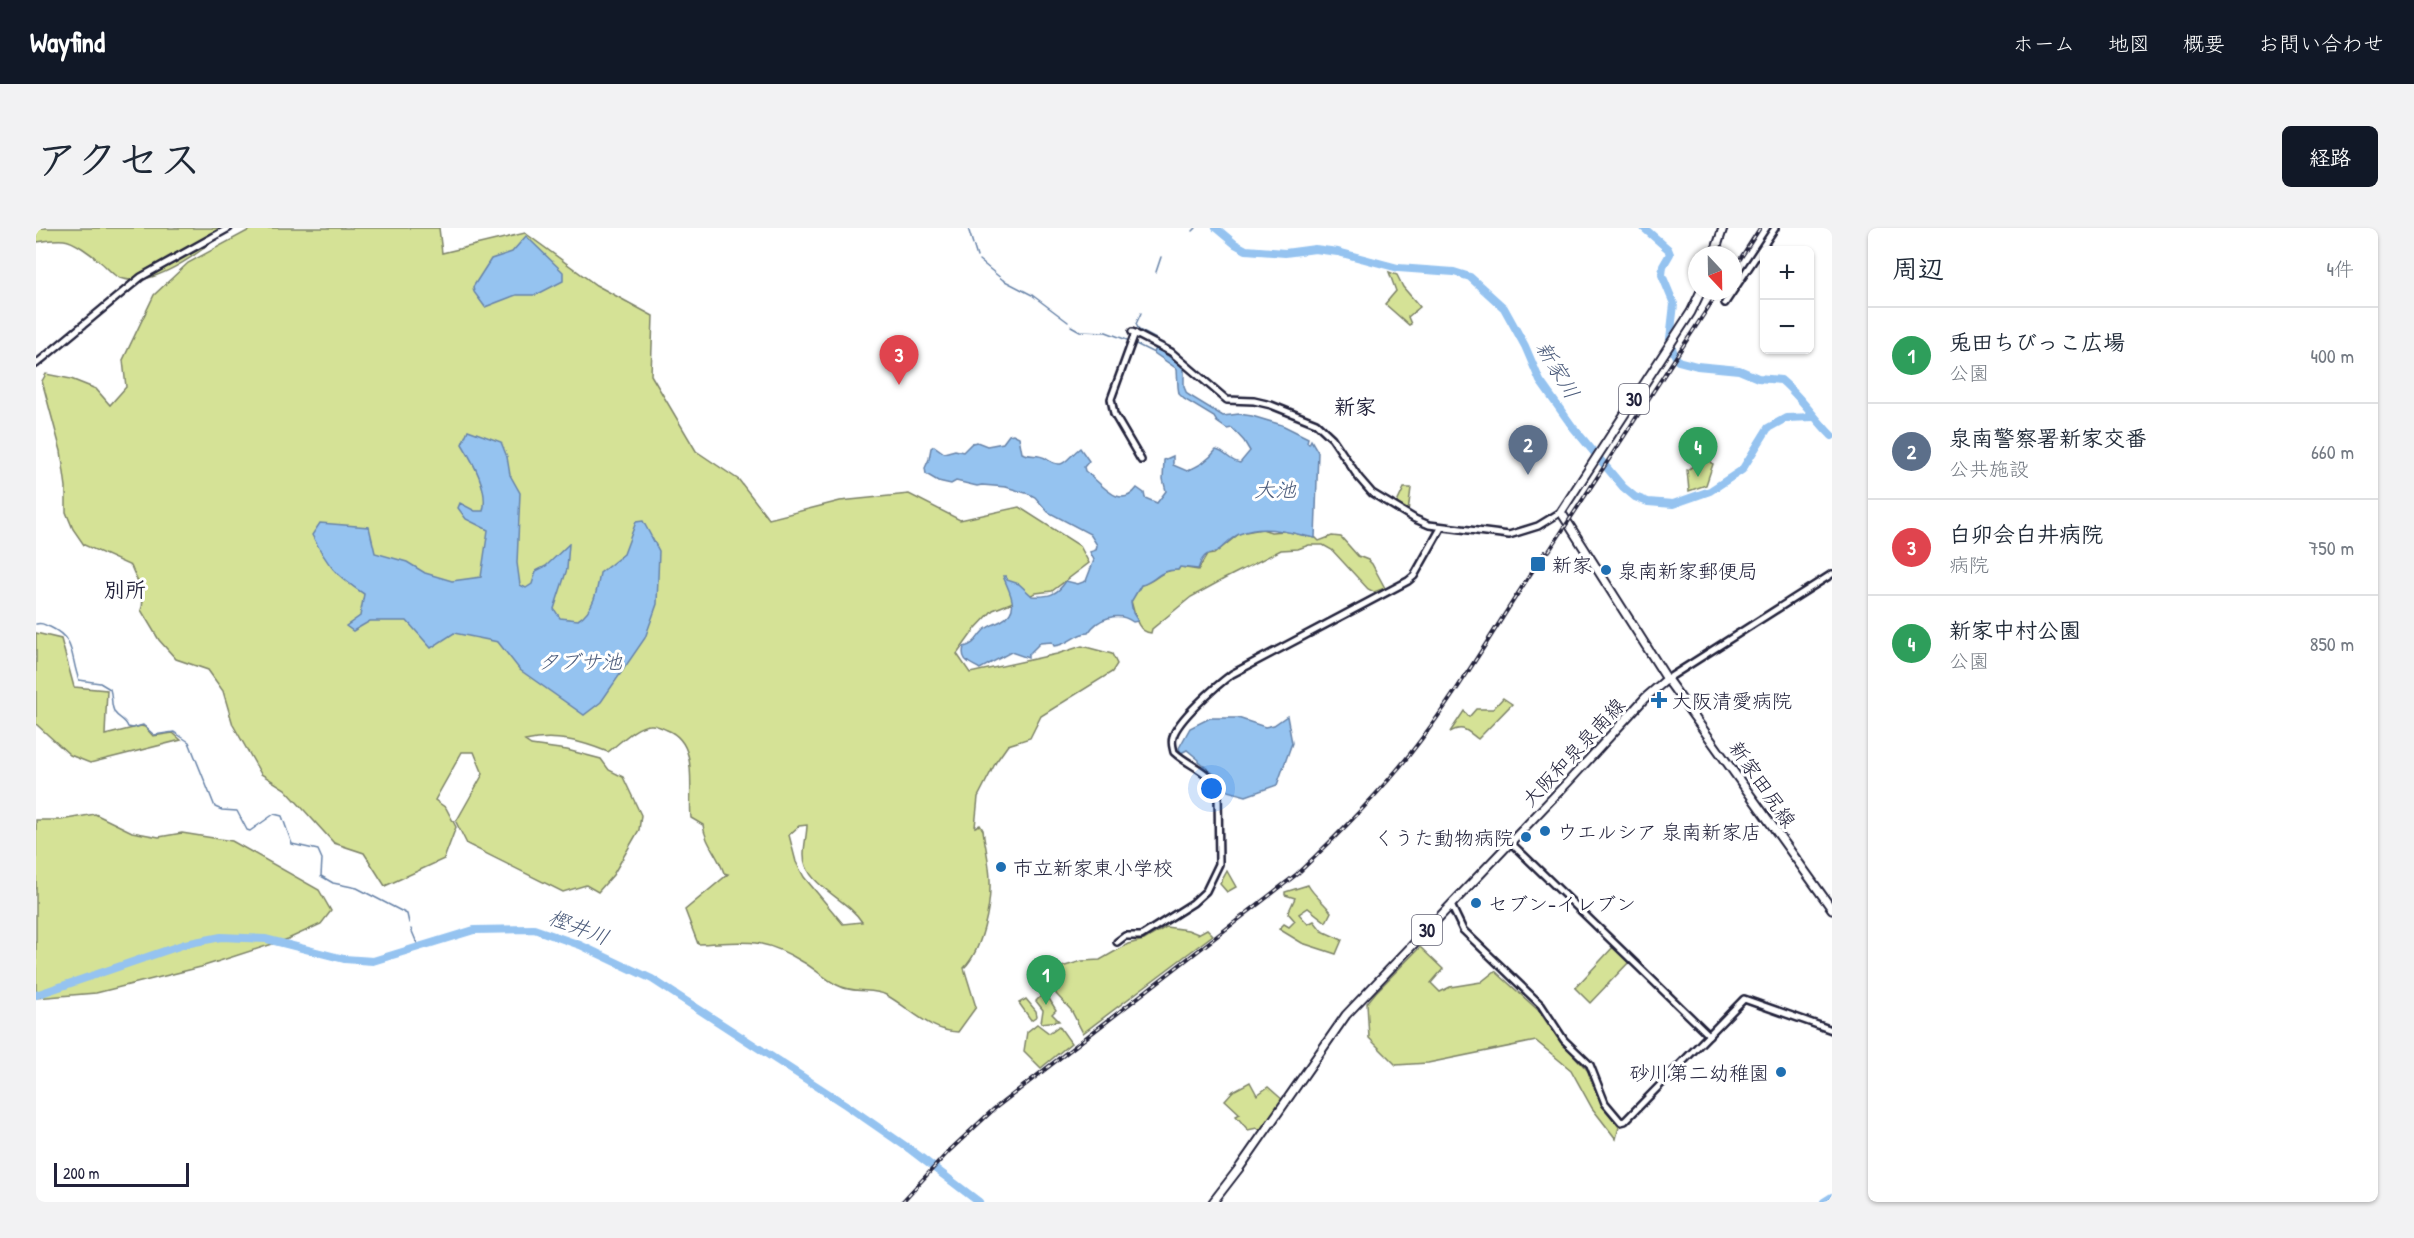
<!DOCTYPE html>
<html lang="ja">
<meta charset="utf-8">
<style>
:root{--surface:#fff;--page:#f2f2f3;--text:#1f2937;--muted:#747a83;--line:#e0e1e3;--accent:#111827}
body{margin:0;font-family:"Patrick Hand","Klee One",sans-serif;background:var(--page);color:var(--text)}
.controls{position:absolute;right:18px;top:18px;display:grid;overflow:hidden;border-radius:9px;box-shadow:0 2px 4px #0004}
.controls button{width:54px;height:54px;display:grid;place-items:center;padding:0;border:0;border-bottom:2px solid var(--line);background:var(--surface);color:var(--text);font:30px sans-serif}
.compass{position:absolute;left:1652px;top:18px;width:54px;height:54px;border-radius:50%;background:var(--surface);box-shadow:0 2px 4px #0004;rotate:158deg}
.scale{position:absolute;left:18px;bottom:15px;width:135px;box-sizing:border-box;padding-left:6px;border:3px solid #22223b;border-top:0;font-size:16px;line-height:21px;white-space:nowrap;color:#22223b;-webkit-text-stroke:4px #fff;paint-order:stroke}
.you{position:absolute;left:1176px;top:561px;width:21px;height:21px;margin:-15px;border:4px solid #fff;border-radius:50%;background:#1a73e8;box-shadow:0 0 0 9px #1a73e833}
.badge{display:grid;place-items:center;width:39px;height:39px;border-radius:50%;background:var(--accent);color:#fff;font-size:20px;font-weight:700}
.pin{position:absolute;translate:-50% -50px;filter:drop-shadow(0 2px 3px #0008)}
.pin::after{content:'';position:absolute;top:32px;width:21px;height:18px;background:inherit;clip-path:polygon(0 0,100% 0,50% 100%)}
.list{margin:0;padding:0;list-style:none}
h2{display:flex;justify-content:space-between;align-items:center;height:78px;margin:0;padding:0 24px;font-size:26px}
h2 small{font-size:20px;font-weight:400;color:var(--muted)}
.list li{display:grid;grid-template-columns:39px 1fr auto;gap:18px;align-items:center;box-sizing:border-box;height:96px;padding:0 24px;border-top:2px solid var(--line)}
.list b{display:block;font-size:22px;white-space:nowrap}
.list p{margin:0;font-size:20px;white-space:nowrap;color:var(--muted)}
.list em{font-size:20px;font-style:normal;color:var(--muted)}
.map{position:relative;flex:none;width:1796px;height:974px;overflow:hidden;border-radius:9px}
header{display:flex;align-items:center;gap:36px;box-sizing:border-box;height:84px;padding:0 30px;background:var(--accent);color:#fff}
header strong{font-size:28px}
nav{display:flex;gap:33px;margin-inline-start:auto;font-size:21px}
.intro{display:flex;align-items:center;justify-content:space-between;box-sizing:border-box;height:144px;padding:0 36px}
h1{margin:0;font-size:42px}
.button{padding:15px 27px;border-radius:9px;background:var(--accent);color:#fff;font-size:21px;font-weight:700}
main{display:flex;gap:36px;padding:0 36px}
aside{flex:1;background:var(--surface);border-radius:9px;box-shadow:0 2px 4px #0004}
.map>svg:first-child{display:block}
</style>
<header>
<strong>Wayfind</strong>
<nav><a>ホーム</a><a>地図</a><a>概要</a><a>お問い合わせ</a></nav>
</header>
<div class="intro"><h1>アクセス</h1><a class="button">経路</a></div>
<main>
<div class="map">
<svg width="1796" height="974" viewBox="0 0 1796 974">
<rect width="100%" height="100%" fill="#fff"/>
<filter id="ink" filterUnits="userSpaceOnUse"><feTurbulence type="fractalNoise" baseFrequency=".0167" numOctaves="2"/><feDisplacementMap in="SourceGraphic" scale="12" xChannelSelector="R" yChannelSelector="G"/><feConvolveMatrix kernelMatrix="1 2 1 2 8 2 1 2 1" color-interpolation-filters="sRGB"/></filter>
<g filter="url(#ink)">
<g fill="#d5e296" stroke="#7c8268" stroke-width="1.5" fill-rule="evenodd">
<path d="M0 0H193C169 21 112 66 80 48 74 44 69 37 63 33 55 26 38 13 28 12 19 11 9 13 0 14Z"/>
<path d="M217 0H403L406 25 489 5 560 57 617 88 615 147 660 223 703 252 733 291 804 273 873 266 924 292 983 279 1044 318 1053 335 1016 363 1000 365 957 382 939 401 921 426 934 445 1021 426 1046 418 1076 426 1081 436 1076 444 1005 488 994 510 972 517 960 534 942 569 939 599 944 597 947 602C949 618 954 636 954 653 955 679 946 722 928 740L940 779 922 804C893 803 874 780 850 767 837 760 817 766 801 757 789 751 779 741 767 734 725 708 709 714 662 716L649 682 692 646 688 645C682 627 669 615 667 597L655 590C652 562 664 515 631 502 626 500 620 496 614 497 599 498 584 515 572 524 545 513 518 506 489 513L495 517 531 522 565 531 573 542 587 549 605 587 603 602 577 647 562 664 550 657 527 664 431 616 420 594 447 546 438 524H426L399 572 410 580 420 599 408 631 349 658 328 625 298 615 249 561 225 546 197 497 187 463 172 442 140 431 123 412 105 382C111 368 100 351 95 338L48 317 37 301 30 284V259L25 223 6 153 10 146 35 151 60 161 74 177 90 159 87 132 118 67 152 35ZM771 597C771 609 765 626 770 638 779 661 812 672 826 694L807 696 768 649 760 634 753 607 763 598Z"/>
<path d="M1353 44 1361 47 1367 59 1384 79 1372 89 1375 96 1373 97 1349 76 1360 63Z"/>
<path d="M1671 229 1677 236 1670 257 1653 263 1651 242Z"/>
<path d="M1368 260H1375L1372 284 1360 277Z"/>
<path d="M1226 301 1235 304 1249 303 1280 310 1283 313 1296 308 1305 309 1322 328 1332 332 1336 336 1349 360 1338 364 1332 361 1296 322 1287 317H1273L1262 321 1245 322 1188 351 1155 369 1116 401 1115 405C1100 404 1099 385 1095 373L1105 357C1119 355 1124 341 1142 342L1144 339 1162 342 1171 327 1178 326 1204 305Z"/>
<path d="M0 405 25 411 38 459 71 462 69 507 105 498 109 499 117 508 137 505 145 512 54 535 34 527 0 496Z"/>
<path d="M1467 470 1476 476 1442 511C1430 502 1427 497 1414 504L1428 483 1433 489 1440 481H1457Z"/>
<path d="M59 586 96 604 123 609 146 605 196 613 283 662 295 683 285 696 252 711 165 739 60 765 0 770V592H25Z"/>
<path d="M1191 643 1200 659 1191 664 1184 656Z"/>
<path d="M1272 657C1278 668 1288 674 1295 684L1290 694 1272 680 1263 686 1272 696 1278 693 1286 703 1306 712 1300 726 1266 715 1243 701 1248 696 1253 699 1259 693 1252 685 1259 670 1249 667V664Z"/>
<path d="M1130 699 1152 702 1162 706 1171 701 1177 707 1047 805 1035 782 1020 766 1022 740 1046 733 1064 732 1092 716 1108 712Z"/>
<path d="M1578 718 1594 733 1554 775 1539 760Z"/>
<path d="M1384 719 1407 741 1395 755 1404 764 1414 759 1445 754 1459 743 1503 783 1521 809 1553 844 1571 883 1583 899 1580 911 1556 880 1535 842 1500 813 1392 835 1360 837 1333 810 1331 775 1340 764Z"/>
<path d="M1009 764 1020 782 1016 786 1023 793 1005 795 1007 782 1000 773Z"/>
<path d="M990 771 1000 783 1001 788 995 792 983 775Z"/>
<path d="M1001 796 1013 805 1023 798 1035 815 1005 840 988 823 991 804Z"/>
<path d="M1214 854 1221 867 1232 859 1248 873 1226 903 1221 900 1212 902 1200 888 1204 886 1189 872 1197 863Z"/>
</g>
<g fill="#95c3f0" stroke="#6783a8" stroke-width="1.5">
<path d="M490 8 527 44V53L500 67H480L449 79 438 64 437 59 455 31 476 24Z"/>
<path d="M1120 120 1148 139V159L1151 166 1187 188 1203 186 1216 188 1246 197 1272 210 1271 214 1273 216 1275 212 1282 224 1279 310C1255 305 1229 296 1206 305 1198 307 1190 316 1184 321 1179 326 1172 324 1168 329 1164 333 1164 337 1162 341L1144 339 1142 342C1123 341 1118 355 1105 357L1095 374 1097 385 1102 393 1097 394C1082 383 1062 390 1052 405 1037 406 1035 416 1018 418L1016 414 1004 415 992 427V430L975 424 944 441C934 435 924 433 928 419 940 416 940 410 948 402 953 398 959 396 965 393 986 382 973 364 967 348H970L971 352 983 356 996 368C1013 369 1021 367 1030 353L1042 356 1050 353 1058 332 1054 324 1060 322 1061 317 1054 306 1012 284 999 269 993 266 970 259 946 257 941 258 920 253 915 256 902 253 890 246 889 240 893 231 895 220 898 218 908 225 919 222 927 224 936 215 941 214 951 218 967 215 973 207 977 206 983 209 986 225C994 229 1002 226 1009 230 1029 244 1029 231 1044 220L1053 233 1048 239 1049 243C1065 254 1083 284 1101 260L1108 265 1109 270 1121 275 1130 263 1127 251 1128 232 1137 228V237L1151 243C1164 237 1172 233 1180 222 1190 224 1193 233 1204 235L1214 223 1208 213 1196 200 1191 201 1181 194 1178 189 1148 171 1143 166 1142 159 1141 141 1118 125Z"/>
<path d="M432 202 465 214 471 229 474 247 484 265 481 335 484 357 490 360 496 356 500 343 510 338 533 316 531 341 518 381 524 390 542 392C558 382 561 363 564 345L588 326 600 294 607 293 623 323 621 376 609 410 565 474 548 487 484 442 462 414 418 405 395 420 371 393H334L317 403 310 398 324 388 328 366C299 347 292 338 276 307L284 295 333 299 339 325 371 334 389 345 416 353 445 349 452 302 430 291 422 280 424 275 439 283H447C453 262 437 234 426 216Z"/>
<path d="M1251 488 1256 515 1241 557 1210 568 1192 563 1184 551 1163 534V532L1151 522 1145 525 1143 520 1154 500 1174 490H1202L1229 499 1238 497Z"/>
</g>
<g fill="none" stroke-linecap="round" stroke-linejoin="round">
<g stroke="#6783a8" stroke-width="1.5">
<path d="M932 0 941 29"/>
<path d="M1157 3 1160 0"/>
<path d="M943 32 967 52 996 67 1032 94"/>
<path d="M1120 44 1125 29"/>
<path d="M1105 85 1100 96 1103 102 1120 111V115"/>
<path d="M1035 98 1044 103 1070 104 1091 112"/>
<path d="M1100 116 1118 125"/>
<path d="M0 396C7 394 8 397 14 399 40 411 34 428 43 452L64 455 74 461C77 470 74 477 79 485 83 491 89 491 92 499L97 500 107 497 118 507 138 504 153 514 179 579 186 582 201 583 211 602 214 603 238 586 246 588 256 616 282 622 286 631 285 648 297 655 321 660 371 686 373 695"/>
<path d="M375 701 383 720"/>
</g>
<g stroke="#95c3f0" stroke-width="8">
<path d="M1180 0 1199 16 1210 22 1249 25 1279 21 1302 24 1362 40 1418 44 1434 49 1468 80 1489 118 1504 153 1536 198 1587 259 1599 269 1612 274 1637 276 1674 263 1706 242 1732 200 1750 190 1778 189"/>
<path d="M1608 0 1632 21 1634 26 1627 38 1626 47 1638 76 1634 111 1637 123 1642 133 1661 138 1703 142 1722 150 1745 152C1765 169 1778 190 1796 208"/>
<path d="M0 767 149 716 185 709 230 711 308 731 337 733 438 702 498 701 544 717 616 751 810 877 875 922 943 974"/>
<path d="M1788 974 1796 969"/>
</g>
<defs>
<g id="minor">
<path d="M1689 75 1739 0"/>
<path d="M1096 104 1135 124 1191 172 1218 173 1235 177 1280 195 1296 210 1323 250 1336 265 1379 291 1393 297 1473 307 1502 298 1525 284"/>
<path d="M1099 105 1075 171 1078 186 1105 232"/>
<path d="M0 136 105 49 193 0"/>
<path d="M1631 451 1796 346"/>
<path d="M1475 615 1673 807"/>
<path d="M1415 677 1427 702 1505 777 1528 812 1554 837 1569 875 1585 894 1589 893 1708 771 1796 802"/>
<path d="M1081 714 1089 708H1105L1157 675 1170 663 1183 636 1182 565C1175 542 1154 539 1138 524 1137 519 1135 515 1137 509 1141 492 1181 457 1196 446L1372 353 1378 348 1405 300"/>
</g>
<g id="major">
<path d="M1678 27 1687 0"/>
<path d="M1665 63 1655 84 1525 284 1631 451 1796 681"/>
<path d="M1177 974 1204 939 1310 787 1532 554 1609 470 1631 451"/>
</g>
</defs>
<use href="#minor" stroke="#22223b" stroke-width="10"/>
<use href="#major" stroke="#22223b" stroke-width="11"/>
<use href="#minor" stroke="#fff" stroke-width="5"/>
<use href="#major" stroke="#fff" stroke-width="7"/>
<defs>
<g id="rail">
<path d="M1697 42 1724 0"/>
<path d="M1513 323 1683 63"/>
<path d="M866 974 913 923 958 881 1261 646C1301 608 1340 569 1374 526 1424 462 1464 391 1509 324"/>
</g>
</defs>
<use href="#rail" stroke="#22223b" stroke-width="4"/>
<use href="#rail" stroke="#fff" stroke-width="1.5" stroke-dasharray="4.5" stroke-linecap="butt"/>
</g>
</g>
<g fill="#1f6fb2" stroke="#fff" stroke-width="2">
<rect x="1494" y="328" width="16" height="16" rx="3"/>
<circle cx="1570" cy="342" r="6"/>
<path d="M1620 463h6v6h6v6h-6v6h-6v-6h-6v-6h6z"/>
<circle cx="1509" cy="603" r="6"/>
<circle cx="1490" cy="609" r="6"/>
<circle cx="965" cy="639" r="6"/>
<circle cx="1440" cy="675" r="6"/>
<circle cx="1745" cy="844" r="6"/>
</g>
<g text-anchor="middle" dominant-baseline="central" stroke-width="6" stroke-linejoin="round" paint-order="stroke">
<g fill="#fff" stroke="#646476" stroke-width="1.5">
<rect x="1583" y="156" width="30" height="30" rx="4.5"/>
<rect x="1376" y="687" width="30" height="30" rx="4.5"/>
</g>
<g font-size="18" font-weight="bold" fill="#22223b">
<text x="1598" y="171">30</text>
<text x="1391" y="702">30</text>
</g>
<g font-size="20" fill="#22223b" stroke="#fff" text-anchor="start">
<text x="1516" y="336">新家</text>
<text x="1582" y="342">泉南新家郵便局</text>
<text x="1636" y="472">大阪清愛病院</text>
<text x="1521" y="603">ウエルシア 泉南新家店</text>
<text x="1478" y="609" text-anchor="end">くうた動物病院</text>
<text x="977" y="639">市立新家東小学校</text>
<text x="1452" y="675">セブン-イレブン</text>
<text x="1733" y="844" text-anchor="end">砂川第二幼稚園</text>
</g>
<g font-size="20" fill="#22223b" stroke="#fff">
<text transform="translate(1537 524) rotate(-47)">大阪和泉泉南線</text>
<text transform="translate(1727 556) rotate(55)">新家田尻線</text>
</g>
<g font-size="21" font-style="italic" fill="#4a5a7a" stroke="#fff">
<text transform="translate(1522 142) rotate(59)">新家川</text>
<text x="1239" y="261">大池</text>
<text x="544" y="433">タブサ池</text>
<text transform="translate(543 699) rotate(21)">樫井川</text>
</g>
<g font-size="21" font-weight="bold" fill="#22223b" stroke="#fff">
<text x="1319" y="178">新家</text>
<text x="89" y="361">別所</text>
</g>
</g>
</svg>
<div class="controls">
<button>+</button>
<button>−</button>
</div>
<svg class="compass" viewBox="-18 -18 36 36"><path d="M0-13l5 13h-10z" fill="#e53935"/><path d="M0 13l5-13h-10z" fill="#747a83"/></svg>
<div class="scale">200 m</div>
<div class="you"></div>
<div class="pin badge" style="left:1010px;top:777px;background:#2e9e5b">1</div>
<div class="pin badge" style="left:1492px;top:247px;background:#5c6f8a">2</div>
<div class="pin badge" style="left:863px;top:157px;background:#e0444e">3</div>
<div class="pin badge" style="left:1662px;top:249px;background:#2e9e5b">4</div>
</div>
<aside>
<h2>周辺<small>4件</small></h2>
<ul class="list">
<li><span class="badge" style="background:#2e9e5b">1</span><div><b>兎田ちびっこ広場</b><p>公園</p></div><em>400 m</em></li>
<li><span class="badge" style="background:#5c6f8a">2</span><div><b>泉南警察署新家交番</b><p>公共施設</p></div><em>660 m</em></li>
<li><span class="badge" style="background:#e0444e">3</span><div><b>白卯会白井病院</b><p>病院</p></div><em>750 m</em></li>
<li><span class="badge" style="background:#2e9e5b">4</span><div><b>新家中村公園</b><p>公園</p></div><em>850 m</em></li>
</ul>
</aside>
</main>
